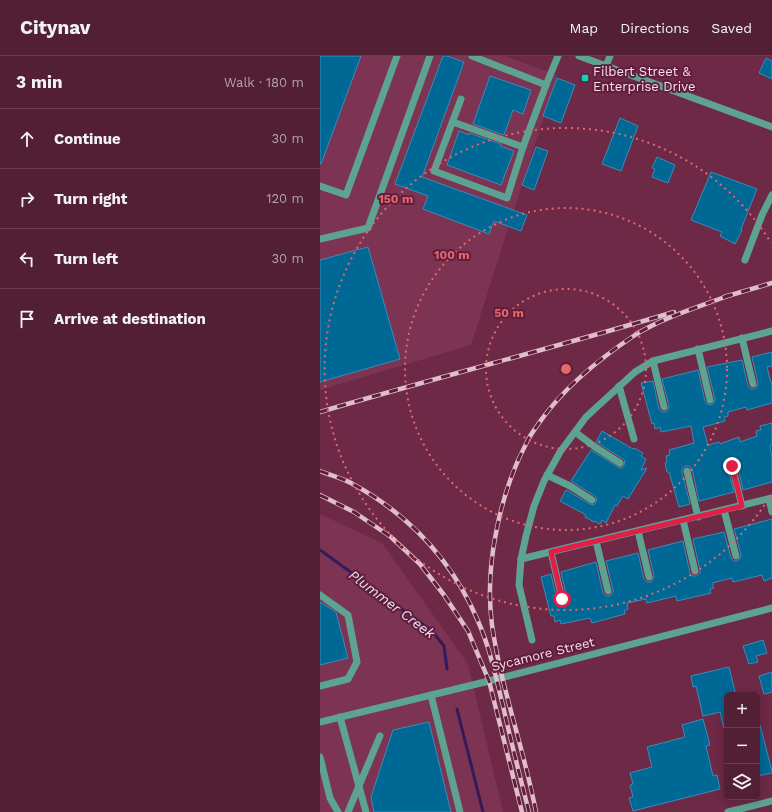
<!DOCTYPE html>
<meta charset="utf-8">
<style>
:root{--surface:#521f34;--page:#5c2c40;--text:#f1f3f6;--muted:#b5a2ac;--line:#683d4f}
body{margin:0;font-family:"Work Sans",sans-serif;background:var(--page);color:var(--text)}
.controls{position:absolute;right:12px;bottom:12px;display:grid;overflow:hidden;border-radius:6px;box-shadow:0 2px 10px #0003}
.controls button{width:36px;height:36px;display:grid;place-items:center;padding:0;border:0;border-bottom:1px solid var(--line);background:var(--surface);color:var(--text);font:20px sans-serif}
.stop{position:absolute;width:12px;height:12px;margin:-9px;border:3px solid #e11d48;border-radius:50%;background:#fff}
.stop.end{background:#e11d48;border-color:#fff;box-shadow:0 1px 4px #0008}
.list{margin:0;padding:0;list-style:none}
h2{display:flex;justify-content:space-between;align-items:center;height:52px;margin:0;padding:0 16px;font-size:17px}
h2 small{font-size:13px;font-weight:400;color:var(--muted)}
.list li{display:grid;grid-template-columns:26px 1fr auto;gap:12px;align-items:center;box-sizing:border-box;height:60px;padding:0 16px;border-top:1px solid var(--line)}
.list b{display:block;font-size:15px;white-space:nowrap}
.list em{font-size:13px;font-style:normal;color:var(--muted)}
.icon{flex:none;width:22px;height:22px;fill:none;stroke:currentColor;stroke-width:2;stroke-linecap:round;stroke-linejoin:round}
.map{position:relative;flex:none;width:452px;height:756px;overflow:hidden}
header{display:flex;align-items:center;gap:24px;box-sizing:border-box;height:56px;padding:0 20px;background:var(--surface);border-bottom:1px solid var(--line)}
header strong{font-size:19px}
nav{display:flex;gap:22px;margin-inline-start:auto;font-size:14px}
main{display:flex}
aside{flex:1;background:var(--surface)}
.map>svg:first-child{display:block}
</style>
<header>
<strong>Citynav</strong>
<nav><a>Map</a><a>Directions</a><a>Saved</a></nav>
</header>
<main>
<aside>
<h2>3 min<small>Walk · 180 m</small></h2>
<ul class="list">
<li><svg class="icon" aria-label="ahead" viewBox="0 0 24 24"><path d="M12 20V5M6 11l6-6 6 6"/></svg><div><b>Continue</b></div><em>30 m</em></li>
<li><svg class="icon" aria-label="right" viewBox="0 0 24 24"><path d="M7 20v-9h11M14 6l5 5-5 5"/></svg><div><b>Turn right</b></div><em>120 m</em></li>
<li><svg class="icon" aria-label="left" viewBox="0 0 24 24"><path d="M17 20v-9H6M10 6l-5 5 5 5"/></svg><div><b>Turn left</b></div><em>30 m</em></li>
<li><svg class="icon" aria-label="arrive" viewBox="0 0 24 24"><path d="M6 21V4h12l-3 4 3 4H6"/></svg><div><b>Arrive at destination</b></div></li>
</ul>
</aside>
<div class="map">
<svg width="452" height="756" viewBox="0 0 452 756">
<rect width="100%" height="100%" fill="#6e2946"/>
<g fill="#7d3352">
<path d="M0 0H185L237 19 151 289 0 334Z"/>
<path d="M0 458 62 487 148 608 183 756H0Z"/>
</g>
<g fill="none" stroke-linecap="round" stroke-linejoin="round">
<g stroke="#331b5a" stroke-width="3">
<path d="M0 494 112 575 124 590 127 613"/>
<path d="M137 653 163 756"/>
</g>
</g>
<g fill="#006895" stroke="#3d8bb8">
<path d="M0 0H41L1 108H0Z"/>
<path d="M123 0H127L144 6 102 121 207 159 201 175 174 165 169 178 103 153 108 140 75 128Z"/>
<path d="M446 2 452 5V23L439 17Z"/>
<path d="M170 20 211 34 203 58 193 54 184 79 153 68Z"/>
<path d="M237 22 255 29 241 67 223 60Z"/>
<path d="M300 62 318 70 301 115 282 108Z"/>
<path d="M139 75 149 79V77L181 88 180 90 194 95 181 129 127 109Z"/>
<path d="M216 91 228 95 214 134 202 129Z"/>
<path d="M337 101 355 109 348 127 332 121 335 113 332 112Z"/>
<path d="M391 116 437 133 421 173 422 174 415 188 400 180 402 176 371 164Z"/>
<path d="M48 191 80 303 0 326V204Z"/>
<path d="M452 296V310L447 311 451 327H452V347L427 354 426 351 408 356V360L404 361 405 365 383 371 388 389 399 386 400 388 419 381 420 386 437 380 436 375 441 374 440 370 452 367V389L450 390 452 401V426L423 434 417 407 414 404H410L408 406 407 410 414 436 379 445 372 413 369 410H365L362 413V416L370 448 359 451 349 416H347L345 407 347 406 346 400 350 399 349 394 374 387 371 370 341 376 340 371 335 373 334 367 332 368 321 327 333 325 339 353 342 356H346L348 354 349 350 342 323 378 314 385 345 387 348 391 349 394 347 395 343 387 311 422 304 428 330 431 333H435L437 331 438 327 432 301Z"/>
<path d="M282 375 313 393 314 392 323 397 321 400 326 403 321 414 327 412 308 443 303 440 297 450 295 449 286 467 282 464 280 468 274 465V466L265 461 266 459 240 445 246 434 270 448 274 449 276 446 277 442 275 440 251 425 271 394 298 411 302 412 304 409 305 405 303 403 276 386Z"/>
<path d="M452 463V522L444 525 442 519 413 526 412 522 392 527 394 532 390 533 391 537 357 545 356 540 327 547 326 543 307 547 308 553 304 555 305 558 272 567 270 562 241 568 240 564 235 566 234 560H231L221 521 231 518 237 545 240 548H244L246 546 247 542 241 516 276 506 283 537 286 540H290L293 537V534L286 505 318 497 324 523 327 526H331L333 524 334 520 328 494 363 485 370 517 373 520H377L380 517V514L373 483 404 476 411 502 414 505H417L420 503 421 499 414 473Z"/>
<path d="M0 546 16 556 28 602 0 609Z"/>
<path d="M443 584 447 597 436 600 438 606 429 608 423 590Z"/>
<path d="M409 611 416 639H407V672H404L400 656 383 660 376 630 373 631 371 620Z"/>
<path d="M452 616V636L444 638 439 620Z"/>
<path d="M383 663 390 689 386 690 393 720 397 719 400 733 313 755 309 742 313 741 310 729 313 728 310 717 332 711 327 691 365 681 362 669Z"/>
<path d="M109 666 131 756H54L51 741 73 674Z"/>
<path d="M437 669H440L452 715V717L437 720Z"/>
</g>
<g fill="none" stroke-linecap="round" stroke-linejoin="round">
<g stroke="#5da392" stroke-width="7">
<path d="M259 0 452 71"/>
<path d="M286 10 290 0"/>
<path d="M226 29 238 0"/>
<path d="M141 43 114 115 187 142 203 91 226 29 152 0"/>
<path d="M133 66 203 91"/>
<path d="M0 130 26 139 77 0"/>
<path d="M0 183 48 172 110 0"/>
<path d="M425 204 442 159 452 139"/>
<path d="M422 282 433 328"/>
<path d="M378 293 390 344"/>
<path d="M333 305 344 351"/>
<path d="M299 330 314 383"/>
<path d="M255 376 275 391 300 407"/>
<path d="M412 409 422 450"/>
<path d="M367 415 378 461"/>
<path d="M227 419 250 430 272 444"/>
<path d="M449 443 452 456"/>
<path d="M404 454 416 500"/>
<path d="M363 464 375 515"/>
<path d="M318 475 329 521"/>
<path d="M276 485 288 535"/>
<path d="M231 496 242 543"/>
<path d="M201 503 452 442"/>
<path d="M0 539 28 559 37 606 28 623 0 630"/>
<path d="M212 584 199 529 201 503 206 480 214 450 224 425 240 396 266 361 315 316 333 305 452 275"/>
<path d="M111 639 140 756"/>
<path d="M20 661 46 756"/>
<path d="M0 666 169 625 452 552"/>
<path d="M0 701 10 742 18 756"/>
<path d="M28 756 60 680"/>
<path d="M408 756 452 745"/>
</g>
<defs>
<g id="rail">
<path d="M404 241 452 227"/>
<path d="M0 356C118 321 237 291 354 256"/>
<path d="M0 415C10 419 22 422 31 427 90 459 132 504 158 565 170 592 176 622 183 650 191 685 200 721 209 756"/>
<path d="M0 439 34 456 71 481 100 508 124 539 148 575 169 625 202 756"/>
<path d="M216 756C204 693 181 632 172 569 168 538 170 507 176 477 182 445 192 414 207 386 210 379 215 373 219 367 244 331 279 303 315 279 344 261 379 251 410 239"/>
</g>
</defs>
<use href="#rail" stroke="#dfbdca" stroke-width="4.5"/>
<use href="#rail" stroke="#611e3c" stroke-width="3" stroke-dasharray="9" stroke-linecap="butt"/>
</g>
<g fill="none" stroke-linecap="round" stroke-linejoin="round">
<path stroke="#e11d48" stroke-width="5" d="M242 543 231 496 422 450 412 410"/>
</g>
<g fill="none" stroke="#e2686b" stroke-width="2" stroke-dasharray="2 4">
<circle cx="246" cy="313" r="80"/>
<circle cx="246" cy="313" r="161"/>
<path d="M451 439A241 241 0 1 1 451 187"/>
</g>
<rect fill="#0ad5b5" stroke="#611e3c" stroke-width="1.5" x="261" y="18" width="8" height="8" rx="2"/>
<g text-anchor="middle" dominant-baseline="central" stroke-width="4" stroke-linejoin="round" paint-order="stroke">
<g font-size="13" fill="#f9dfe8" stroke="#611e3c" text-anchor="start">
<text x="273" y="15">Filbert Street &amp;<tspan x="273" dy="15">Enterprise Drive</tspan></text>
</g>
<g font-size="13" fill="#f9dfe8" stroke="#611e3c">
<text transform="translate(223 598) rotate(-14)">Sycamore Street</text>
</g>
<g font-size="14" font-style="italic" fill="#e5e0f5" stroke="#611e3c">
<text transform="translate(72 548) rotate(37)">Plummer Creek</text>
</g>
</g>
<circle cx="246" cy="313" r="6" fill="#e2686b" stroke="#611e3c" stroke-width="2"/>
<g font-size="12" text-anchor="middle" font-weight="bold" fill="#e2686b" stroke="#611e3c" stroke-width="4" stroke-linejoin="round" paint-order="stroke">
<text x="76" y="147">150 m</text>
<text x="132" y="203">100 m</text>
<text x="189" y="261">50 m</text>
</g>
</svg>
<div class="controls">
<button>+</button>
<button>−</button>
<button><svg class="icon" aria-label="layers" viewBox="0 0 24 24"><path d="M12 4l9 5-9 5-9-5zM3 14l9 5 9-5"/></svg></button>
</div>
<div class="stop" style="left:242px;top:543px"></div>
<div class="stop end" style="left:412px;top:410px"></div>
</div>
</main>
